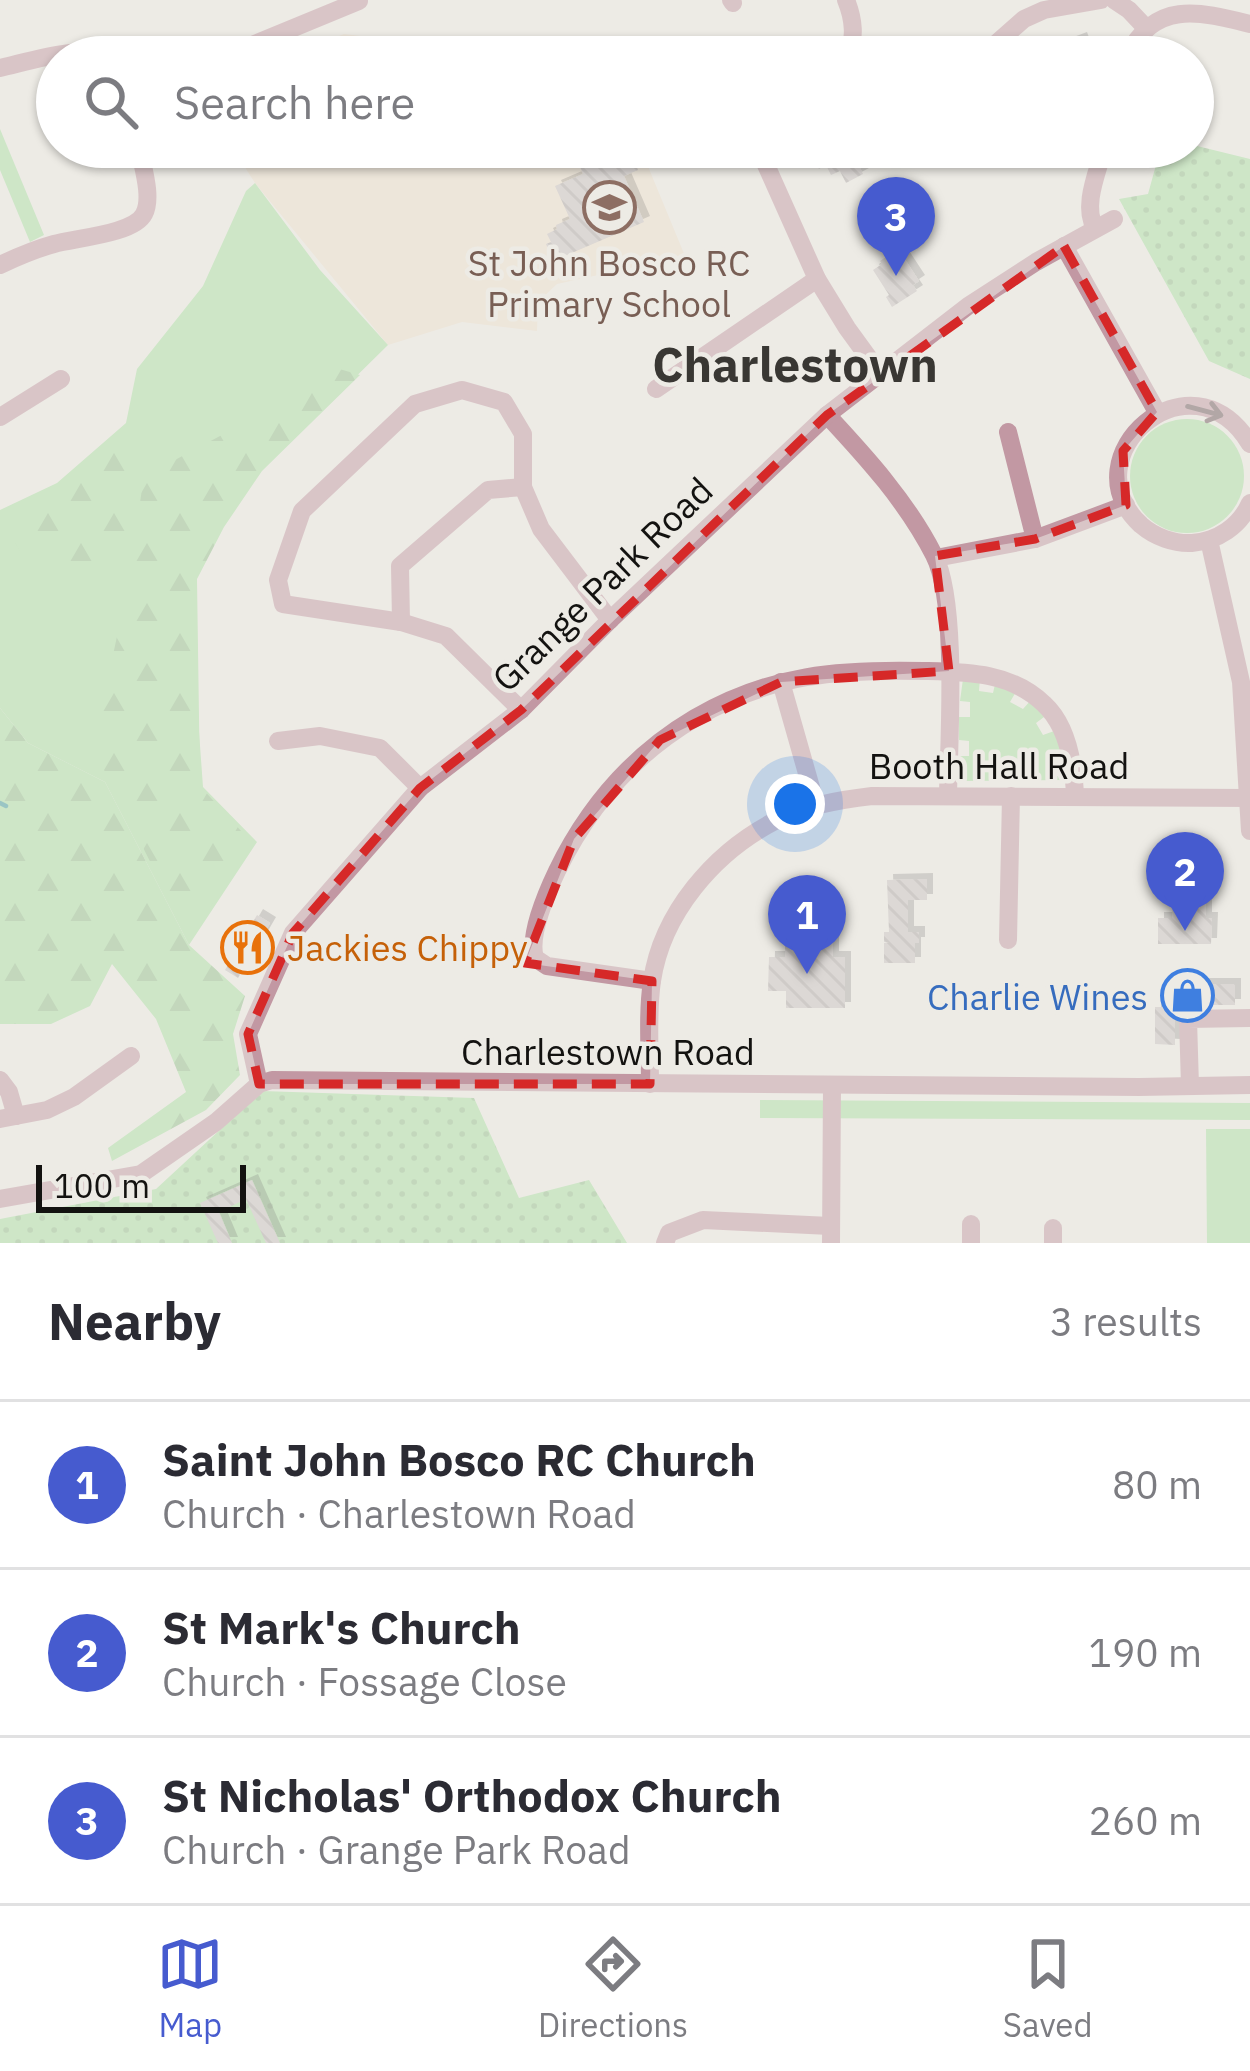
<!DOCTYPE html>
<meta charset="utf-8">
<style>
:root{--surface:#fff;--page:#f7f7f7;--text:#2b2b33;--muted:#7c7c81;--line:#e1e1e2;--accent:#465bcf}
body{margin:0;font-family:"IBM Plex Sans",sans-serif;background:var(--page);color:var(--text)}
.scale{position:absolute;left:36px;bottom:30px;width:210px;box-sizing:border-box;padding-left:12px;border:6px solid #131210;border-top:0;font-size:33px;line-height:42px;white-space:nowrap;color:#131210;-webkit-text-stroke:9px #edebe5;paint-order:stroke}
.you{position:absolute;left:795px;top:804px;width:42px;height:42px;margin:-30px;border:9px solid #fff;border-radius:50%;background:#1a73e8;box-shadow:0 0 0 18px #1a73e833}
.badge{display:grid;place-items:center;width:78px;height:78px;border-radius:50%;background:var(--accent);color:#fff;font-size:39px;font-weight:700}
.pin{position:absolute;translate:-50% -99px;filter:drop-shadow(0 3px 6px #0008)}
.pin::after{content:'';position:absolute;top:63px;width:42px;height:36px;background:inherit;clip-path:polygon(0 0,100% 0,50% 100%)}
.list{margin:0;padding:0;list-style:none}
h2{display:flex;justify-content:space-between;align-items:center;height:156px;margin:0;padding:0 48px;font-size:51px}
h2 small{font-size:39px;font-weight:400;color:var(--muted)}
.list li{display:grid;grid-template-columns:78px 1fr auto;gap:36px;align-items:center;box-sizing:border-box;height:168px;padding:0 48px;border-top:3px solid var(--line)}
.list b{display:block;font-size:45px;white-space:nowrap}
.list p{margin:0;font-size:39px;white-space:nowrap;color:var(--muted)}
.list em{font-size:39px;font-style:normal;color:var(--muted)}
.icon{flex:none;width:66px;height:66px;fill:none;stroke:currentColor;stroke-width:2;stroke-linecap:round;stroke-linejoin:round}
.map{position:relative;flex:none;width:1250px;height:1243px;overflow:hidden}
.search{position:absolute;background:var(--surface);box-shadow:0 3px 9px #0004;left:36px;right:36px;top:36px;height:132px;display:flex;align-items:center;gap:30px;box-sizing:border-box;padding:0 42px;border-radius:66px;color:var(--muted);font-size:45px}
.sheet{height:660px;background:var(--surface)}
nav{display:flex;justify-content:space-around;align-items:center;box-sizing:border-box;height:168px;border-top:3px solid var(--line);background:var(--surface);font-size:33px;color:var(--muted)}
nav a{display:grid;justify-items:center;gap:6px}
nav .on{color:var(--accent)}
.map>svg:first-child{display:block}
</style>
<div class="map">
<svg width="1250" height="1243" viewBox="0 0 1250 1243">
<defs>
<pattern id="forest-firs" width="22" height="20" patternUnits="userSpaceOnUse" patternTransform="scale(3)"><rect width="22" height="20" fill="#a8e0a2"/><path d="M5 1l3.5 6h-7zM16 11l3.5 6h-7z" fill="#90bf8a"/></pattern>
<pattern id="park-dots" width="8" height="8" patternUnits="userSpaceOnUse" patternTransform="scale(3)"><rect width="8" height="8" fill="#a8e0a2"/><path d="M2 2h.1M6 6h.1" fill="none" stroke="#90bf8a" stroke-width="1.8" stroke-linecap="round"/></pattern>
<pattern id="building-back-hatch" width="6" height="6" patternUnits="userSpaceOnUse" patternTransform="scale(3)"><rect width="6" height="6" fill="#c7c0c0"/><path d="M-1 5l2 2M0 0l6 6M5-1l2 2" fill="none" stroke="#aaa4a4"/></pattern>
<filter id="shadow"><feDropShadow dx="6" dy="-6" stdDeviation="0" flood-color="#0004"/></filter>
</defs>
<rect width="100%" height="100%" fill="#edebe5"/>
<g fill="#eedfcc">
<path d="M344 34 376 38 390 57H288Z"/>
<path d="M507 37 579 57H473L482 48Z"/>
<path d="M232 147H640L685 256 557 284 538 302 537 331 462 322 388 345 255 183Z"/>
</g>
<g fill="#a8e0a2">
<path d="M0 129 44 235 30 242 0 170Z"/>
<path d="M255 183 320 270 388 345 260 471 204 554 189 593 203 787 257 842 189 945 105 782 28 743 0 708V510L57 483 126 423 137 369 203 286 246 191Z"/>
<circle cx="1187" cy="476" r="57"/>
<path d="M980 678 979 691 993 693 996 680 1017 690 1010 702 1023 709 1031 700 1048 714 1036 723 1043 735 1057 730 1063 751 1051 753 1054 766H1066L1068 776 1064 780 965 781 959 774 960 756H969V741L959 740V717H970V702L960 701 963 679Z"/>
<path d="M760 1100 1250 1103V1120L760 1118Z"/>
<path d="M1206 1129H1250V1243H1207Z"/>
</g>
<g fill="url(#forest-firs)">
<path d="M304 363 322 364 360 375 262 471 224 527 197 579 200 786 252 843 189 939 93 748 130 576 147 452 153 443 163 458 173 461 252 419 278 402Z"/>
<path d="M145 410 128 462V529L123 571C51 577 32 588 1 513L61 484Z"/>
<path d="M0 708 28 743 105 782 189 945 245 996 233 1034 240 1075 206 1110 112 1161 108 1148 186 1092 156 1019 112 964 90 1006 51 1024H0Z"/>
</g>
<g fill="url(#park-dots)">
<path d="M1193 145 1250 159V379L1209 361 1119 199 1148 194 1161 147Z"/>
<path d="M262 1091 474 1098 519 1198 589 1180 627 1243H0V1219L156 1189Z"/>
</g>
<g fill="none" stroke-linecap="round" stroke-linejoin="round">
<path stroke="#36989b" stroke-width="4.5" d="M0 803 6 806"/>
</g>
<g fill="url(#building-back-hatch)" filter="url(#shadow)">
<path d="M1081 38 1088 57H1034L1033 56Z"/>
<path d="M808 147H855L862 160 857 162 863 174 846 183 840 171 831 175 826 165 819 169Z"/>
<path d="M619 151 623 161 633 157 638 170 624 176 644 222 553 261 546 244 551 242 547 234 557 229 556 225 570 219 555 186 583 174 580 167Z"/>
<path d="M898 249 919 281 913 285 917 291 892 307 886 297 889 295 873 270 882 264 880 261Z"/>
<path d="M927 879V900H908V932H919V943H915V963H884V943H889L884 942V932H889L887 880Z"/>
<path d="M1173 901 1206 902V918H1212L1211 944H1158V918H1172Z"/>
<path d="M257 915 270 923 238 978 225 970Z"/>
<path d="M785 943H833V957H845V1008H786V991H768L769 957H785Z"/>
<rect x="1176" y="984" width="59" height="21"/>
<path d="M1155 1007H1175V1045L1155 1044Z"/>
<path d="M252 1180 280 1243H266L246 1199 219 1212 232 1243H218L200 1203Z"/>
</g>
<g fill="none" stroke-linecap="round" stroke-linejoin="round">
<g stroke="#c298a3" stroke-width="18">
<path d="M731 0 733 3"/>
<path d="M846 0C853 17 857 40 846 57"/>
<path d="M1114 0 1129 10 1146 28"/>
<path d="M990 49 1024 19 1044 10 1101 0"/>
<path d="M223 57 359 1"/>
<path d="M1127 57C1154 0 1198 11 1250 24"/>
<path d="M0 68C31 61 85 43 115 57"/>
<path d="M758 147 817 279 847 328 879 372"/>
<path d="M1095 228C1082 205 1098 172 1104 147"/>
<path d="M1064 246 1157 412"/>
<path d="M0 265C17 257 36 249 54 244 75 238 134 234 144 214 153 197 142 165 139 147"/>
<path d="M656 389 817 279"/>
<path d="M827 415C867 458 907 502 934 555 958 602 949 738 948 795"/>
<path d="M0 417 61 379"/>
<path d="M1008 432 1035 539"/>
<path d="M1250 444C1191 347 1067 457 1141 525 1155 537 1174 544 1192 543 1218 541 1240 526 1250 503"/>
<path d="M1209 540 1241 682 1250 831"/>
<path d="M936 558 1035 539 1126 505"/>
<path d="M401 622 400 566 488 490 523 487"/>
<path d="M781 682 816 805"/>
<path d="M521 710 446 636 401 622 283 604 278 580 302 511 415 404 462 390 504 402 523 434V487L541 529 610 620"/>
<path d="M278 741 320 736 380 748 420 788"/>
<path d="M1008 940 1011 796"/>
<path d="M652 981 547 966 535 958C528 936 547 892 557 871 588 807 634 754 695 718 771 674 839 669 924 671 967 672 1011 672 1044 704 1068 726 1074 766 1075 797"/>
<path d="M0 1080 9 1092 16 1116"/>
<path d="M259 1084 248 1034 293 933 420 788 521 710 610 620 827 415 968 306 1036 262 1114 219"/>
<path d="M650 1084C650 1050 647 1014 652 981 662 913 714 853 773 822 804 806 838 800 872 796L1250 798"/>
<path d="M1190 1086 1188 1019 1250 1018"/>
<path d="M0 1119 47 1110 74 1097 131 1056"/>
<path d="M0 1199 141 1174 216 1122 259 1084 272 1080 1139 1087 1250 1085"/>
<path d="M971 1224V1243"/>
<path d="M1053 1228V1243"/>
<path d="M665 1243 669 1233 703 1220 830 1226"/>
<path d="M831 1243 832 1086"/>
</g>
</g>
<defs><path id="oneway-shaft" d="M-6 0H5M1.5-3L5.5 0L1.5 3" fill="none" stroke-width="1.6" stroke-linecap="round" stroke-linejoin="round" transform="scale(3)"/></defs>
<use stroke="#6a555a" href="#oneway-shaft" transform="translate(1205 411) rotate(15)"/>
<path d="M0 0H1250V1243H0ZM1064 246 1157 412 1123 451 1126 505 1035 539 935 556 949 671 781 682 660 740 574 839 525 963 652 981 650 1084H259L248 1034 293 933 420 788 521 710 827 415Z" fill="#edebe5" fill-opacity=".55" fill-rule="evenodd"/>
<path fill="none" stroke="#d62828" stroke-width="9" stroke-dasharray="24 15" stroke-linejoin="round" d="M1064 246 1157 412 1123 451 1126 505 1035 539 935 556 949 671 781 682 660 740 574 839 525 963 652 981 650 1084H259L248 1034 293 933 420 788 521 710 827 415Z"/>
<defs>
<symbol id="school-ring" viewBox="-11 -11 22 22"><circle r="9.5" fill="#edebe5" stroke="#8d6e63" stroke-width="1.5"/><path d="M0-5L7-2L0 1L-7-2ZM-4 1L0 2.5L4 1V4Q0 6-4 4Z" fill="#8d6e63"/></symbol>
<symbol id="restaurant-ring" viewBox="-11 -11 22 22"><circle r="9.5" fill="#edebe5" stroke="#e8710a" stroke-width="1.5"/><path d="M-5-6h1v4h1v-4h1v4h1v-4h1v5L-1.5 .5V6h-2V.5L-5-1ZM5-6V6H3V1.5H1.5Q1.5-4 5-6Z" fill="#e8710a"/></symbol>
<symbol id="shop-ring" viewBox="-11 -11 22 22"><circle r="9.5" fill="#edebe5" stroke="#3f7fe0" stroke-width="1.5"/><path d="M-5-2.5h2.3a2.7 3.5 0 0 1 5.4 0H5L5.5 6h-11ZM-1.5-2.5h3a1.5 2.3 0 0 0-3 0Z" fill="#3f7fe0"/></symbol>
</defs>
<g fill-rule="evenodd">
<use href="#school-ring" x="580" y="178" width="59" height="59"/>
<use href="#restaurant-ring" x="218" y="918" width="59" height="59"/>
<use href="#shop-ring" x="1158" y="966" width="59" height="59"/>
</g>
<g text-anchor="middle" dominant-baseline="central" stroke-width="9" stroke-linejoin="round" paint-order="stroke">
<g font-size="36" fill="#785e54" stroke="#edebe5">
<text x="609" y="262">St John Bosco RC<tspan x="609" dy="41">Primary School</tspan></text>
</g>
<g font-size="36" fill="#131210" stroke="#edebe5">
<text transform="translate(602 584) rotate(-44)">Grange Park Road</text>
<text x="999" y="765">Booth Hall Road</text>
<text x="608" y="1051">Charlestown Road</text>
</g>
<g font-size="36" fill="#c56008" stroke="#edebe5" text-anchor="start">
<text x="287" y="947">Jackies Chippy</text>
</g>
<g font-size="36" fill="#366cbe" stroke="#edebe5" text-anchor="end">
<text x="1148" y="996">Charlie Wines</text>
</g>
<g font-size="48" font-weight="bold" fill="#393733" stroke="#edebe5">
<text x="795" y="364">Charlestown</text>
</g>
</g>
</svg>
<div class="scale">100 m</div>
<div class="you"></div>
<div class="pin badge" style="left:807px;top:974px">1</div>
<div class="pin badge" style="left:1185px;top:931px">2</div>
<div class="pin badge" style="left:896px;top:276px">3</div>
<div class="search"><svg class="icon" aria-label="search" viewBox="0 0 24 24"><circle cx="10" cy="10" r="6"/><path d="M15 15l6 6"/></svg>Search here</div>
</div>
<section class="sheet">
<h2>Nearby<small>3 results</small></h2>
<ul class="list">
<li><span class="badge">1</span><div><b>Saint John Bosco RC Church</b><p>Church · Charlestown Road</p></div><em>80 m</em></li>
<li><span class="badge">2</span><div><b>St Mark's Church</b><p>Church · Fossage Close</p></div><em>190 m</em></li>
<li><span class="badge">3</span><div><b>St Nicholas' Orthodox Church</b><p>Church · Grange Park Road</p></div><em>260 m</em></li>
</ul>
</section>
<nav>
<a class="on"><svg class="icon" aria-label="map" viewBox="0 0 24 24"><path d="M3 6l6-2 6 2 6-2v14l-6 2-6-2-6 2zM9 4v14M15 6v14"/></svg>Map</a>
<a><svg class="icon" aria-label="directions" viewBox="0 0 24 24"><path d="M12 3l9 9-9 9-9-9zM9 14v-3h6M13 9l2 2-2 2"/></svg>Directions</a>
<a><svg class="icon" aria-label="saved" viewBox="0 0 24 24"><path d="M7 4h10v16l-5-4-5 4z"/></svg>Saved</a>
</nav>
